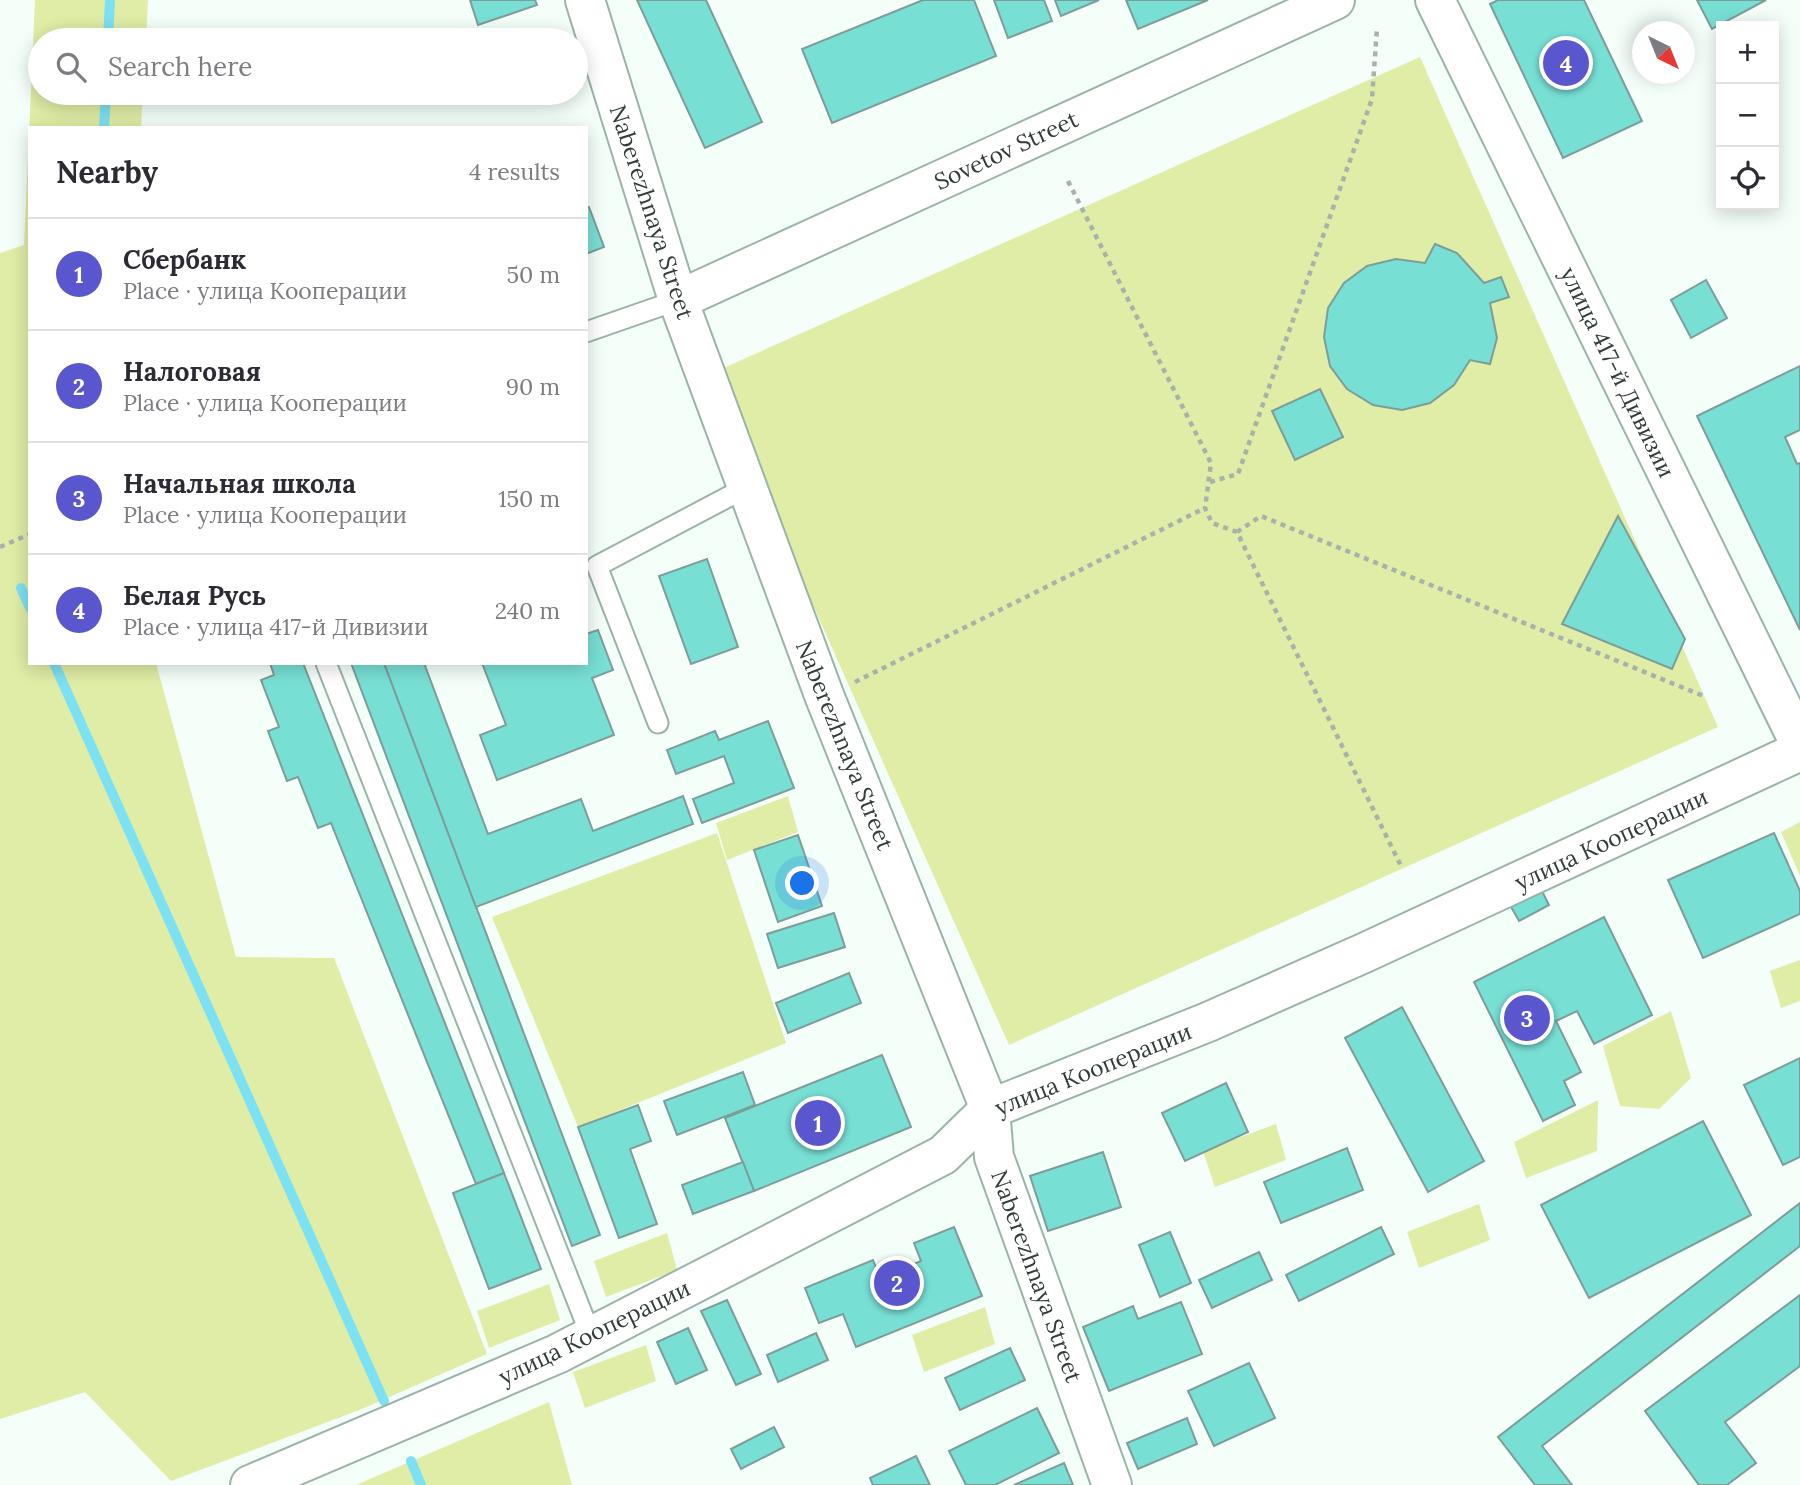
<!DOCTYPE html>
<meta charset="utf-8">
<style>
:root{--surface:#fff;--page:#f7f7f7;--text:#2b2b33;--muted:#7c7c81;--line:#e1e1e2;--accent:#5a56ce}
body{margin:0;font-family:Lora,serif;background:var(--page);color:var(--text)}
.controls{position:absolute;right:21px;top:21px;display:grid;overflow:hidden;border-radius:0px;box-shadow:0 4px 18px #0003}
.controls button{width:63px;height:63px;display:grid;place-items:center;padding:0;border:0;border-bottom:2px solid var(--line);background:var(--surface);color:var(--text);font:35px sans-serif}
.compass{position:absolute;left:1632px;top:21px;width:63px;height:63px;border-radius:50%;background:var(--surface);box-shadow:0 4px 18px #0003;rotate:137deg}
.you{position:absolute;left:803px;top:884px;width:24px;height:24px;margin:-18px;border:5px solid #fff;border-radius:50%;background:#1a73e8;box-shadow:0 0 0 10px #1a73e833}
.badge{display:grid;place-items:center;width:46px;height:46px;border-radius:50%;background:var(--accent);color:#fff;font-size:23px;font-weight:700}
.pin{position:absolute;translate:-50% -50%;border:4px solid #fff;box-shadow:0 2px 7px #0006}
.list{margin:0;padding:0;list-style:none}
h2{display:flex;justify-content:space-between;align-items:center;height:91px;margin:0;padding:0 28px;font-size:30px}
h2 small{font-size:23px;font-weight:400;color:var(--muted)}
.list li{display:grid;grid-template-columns:46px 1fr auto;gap:21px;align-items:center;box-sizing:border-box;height:112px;padding:0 28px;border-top:2px solid var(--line)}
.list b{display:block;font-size:26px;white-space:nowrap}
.list p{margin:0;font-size:23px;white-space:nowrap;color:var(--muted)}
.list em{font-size:23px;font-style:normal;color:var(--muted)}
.icon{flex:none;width:38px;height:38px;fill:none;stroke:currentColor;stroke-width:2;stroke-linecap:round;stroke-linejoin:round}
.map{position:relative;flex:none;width:1800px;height:1485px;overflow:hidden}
.search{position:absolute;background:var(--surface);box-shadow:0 4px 18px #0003;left:28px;top:28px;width:560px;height:77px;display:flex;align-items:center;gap:18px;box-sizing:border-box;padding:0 24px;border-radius:38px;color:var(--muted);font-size:26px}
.panel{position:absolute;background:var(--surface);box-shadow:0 4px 18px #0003;left:28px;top:126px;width:560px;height:539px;border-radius:0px}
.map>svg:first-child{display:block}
</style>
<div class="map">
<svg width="1800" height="1485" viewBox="0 0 1800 1485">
<rect width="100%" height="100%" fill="#f4fff9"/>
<g fill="#dfeda6">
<path d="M35 0H148L146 40H40V93H143L141 128H30V663H156L236 957 334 958 487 1354 362 1409 171 1481 85 1392 0 1419V253L24 245Z"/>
<path d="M1420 57 1718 727 1009 1045 710 374Z"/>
<path d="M788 796 798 832 727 860 716 823Z"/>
<path d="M1800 822V876L1781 832Z"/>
<path d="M717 833 786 1043 578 1127 492 917Z"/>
<path d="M1800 960V1001L1781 1008 1770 971Z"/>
<path d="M1671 1011 1691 1078 1659 1109 1620 1106 1603 1046Z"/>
<path d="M1598 1100 1597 1151 1526 1178 1514 1142Z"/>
<path d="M1276 1124 1286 1160 1215 1187 1203 1151Z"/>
<path d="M1479 1204 1490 1240 1419 1268 1407 1232Z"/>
<path d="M667 1233 677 1270 606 1297 594 1261Z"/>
<path d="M549 1284 560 1320 489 1348 477 1311Z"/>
<path d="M985 1307 995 1344 924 1372 912 1335Z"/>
<path d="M646 1345 656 1381 585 1408 573 1372Z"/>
<path d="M549 1402 572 1485H356Z"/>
</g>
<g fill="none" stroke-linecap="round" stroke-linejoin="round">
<g stroke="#7ce1f3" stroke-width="10">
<path d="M108 40 110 0"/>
<path d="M104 128 106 93"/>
<path d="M21 588 30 608"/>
<path d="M54 663 384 1401"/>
<path d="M411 1461 421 1485"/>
</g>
</g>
<g fill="#78dfd5" stroke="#7e9d99" stroke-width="2">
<path d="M470 0H535L537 5 478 25Z"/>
<path d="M637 0H706L762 122 705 148Z"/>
<path d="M923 0H974L996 56 832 123 802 49Z"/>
<path d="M994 0H1044L1052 21 1008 38Z"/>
<path d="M1055 0H1099L1061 16Z"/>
<path d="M1126 0H1208L1138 29Z"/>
<path d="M1498 0H1584L1642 121 1563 158 1490 4Z"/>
<path d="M1697 0H1766L1712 29Z"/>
<path d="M468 93H496L471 102Z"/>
<path d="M589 207 604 247 586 254V208Z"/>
<path d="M1435 244 1457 253 1484 283 1501 277 1509 297 1490 303 1497 338 1490 364 1470 360 1454 385 1430 403 1402 410 1373 405 1347 389 1330 366 1324 337 1328 308 1344 283 1367 266 1396 259 1425 263Z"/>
<path d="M1706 280 1727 318 1691 338 1671 300Z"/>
<path d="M1800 366V430L1785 437 1797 464 1800 463V630L1697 416Z"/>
<path d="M1320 389 1343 437 1295 460 1272 411Z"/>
<path d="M1618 516 1685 639 1672 669 1562 624Z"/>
<path d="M707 559 738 647 691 664 659 576Z"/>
<path d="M598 630 613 670 592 678 614 735 497 780 480 735 506 725 482 663H586V634Z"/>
<path d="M270 663H303L504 1173 476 1184 331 823 318 828 298 777 287 781 268 731 279 727 261 680 274 675Z"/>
<path d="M351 663H384L600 1235 572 1246Z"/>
<path d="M384 663H424L488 834 581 799 593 831 683 796 693 824 476 907Z"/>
<path d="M768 721 794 788 702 823 693 799 734 783 724 756 676 774 667 750 715 731 719 740Z"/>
<path d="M1774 833 1800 891V914L1703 958 1668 880Z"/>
<path d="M798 835 822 906 778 922 754 850Z"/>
<path d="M1542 891 1549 905 1519 921 1511 907Z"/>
<path d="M834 913 845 947 778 968 767 934Z"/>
<path d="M1604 917 1652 1015 1594 1044 1577 1011 1556 1021 1581 1072 1564 1081 1575 1105 1543 1121 1474 982Z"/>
<path d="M849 973 861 1003 788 1033 776 1003Z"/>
<path d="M1402 1007 1484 1161 1428 1192 1345 1038Z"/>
<path d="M882 1055 911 1127 754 1191 725 1118Z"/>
<path d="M1800 1058V1157L1783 1165 1744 1085Z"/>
<path d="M743 1072 755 1105 677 1135 664 1101Z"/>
<path d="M1226 1083 1248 1132 1185 1161 1162 1113Z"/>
<path d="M638 1105 651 1141 630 1149 657 1224 619 1238 578 1127Z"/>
<path d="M1703 1121 1751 1215 1589 1298 1541 1205Z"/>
<path d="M1347 1148 1363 1190 1281 1223 1264 1182Z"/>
<path d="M1103 1152 1121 1207 1048 1231 1030 1176Z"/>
<path d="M743 1162 754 1191 693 1214 682 1185Z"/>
<path d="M504 1173 541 1269 489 1289 453 1193Z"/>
<path d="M1800 1203V1246L1542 1446 1572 1485H1535L1498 1437Z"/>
<path d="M954 1227 982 1296 856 1347 843 1314 819 1323 805 1288 873 1260 880 1278 921 1261 914 1243Z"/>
<path d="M1381 1227 1394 1254 1299 1301 1286 1275Z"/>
<path d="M1170 1232 1191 1283 1160 1297 1139 1245Z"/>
<path d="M1259 1252 1272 1280 1212 1308 1199 1280Z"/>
<path d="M1800 1295V1366L1725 1422 1756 1463 1727 1485H1699L1645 1411Z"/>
<path d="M727 1300 761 1374 736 1385 701 1311Z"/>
<path d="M1181 1302 1202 1354 1109 1391 1083 1327 1133 1306 1138 1319Z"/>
<path d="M688 1328 707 1370 676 1384 657 1342Z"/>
<path d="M816 1333 828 1360 778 1382 767 1355Z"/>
<path d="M1010 1348 1025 1380 960 1410 945 1378Z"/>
<path d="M1249 1363 1275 1418 1214 1446 1188 1391Z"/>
<path d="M1037 1408 1059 1453 995 1485H966L949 1451Z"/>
<path d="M1187 1418 1197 1444 1138 1469 1127 1443Z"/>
<path d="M774 1427 784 1447 741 1469 731 1449Z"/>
<path d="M916 1456 930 1485H873L870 1478Z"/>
<path d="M1064 1463 1073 1485H1014Z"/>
</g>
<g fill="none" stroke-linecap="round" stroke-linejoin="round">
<defs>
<g id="lane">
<path d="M586 332 678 300"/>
<path d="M326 663 591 1336"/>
<path d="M658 723 597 566 747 487"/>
</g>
<g id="street">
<path d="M585 0 678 300 824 695 990 1109 994 1157 1112 1485"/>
<path d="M1435 0 1800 744"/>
<path d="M678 300 1335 0"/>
<path d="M250 1485 557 1354 943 1155 990 1109 1208 1022 1364 953 1800 751"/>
</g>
</defs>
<use href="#lane" stroke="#9ab4a7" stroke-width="23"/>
<use href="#street" stroke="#9ab4a7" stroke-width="42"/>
<g stroke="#a7b2ac" stroke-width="4.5" stroke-dasharray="5 5" stroke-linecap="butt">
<path d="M1068 181 1211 463 1205 508 1212 523 1237 532 1402 868"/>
<path d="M1210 482 1238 474 1372 99 1377 28"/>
<path d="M1237 532 1261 516 1706 697"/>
<path d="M0 547 30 534"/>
<path d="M855 682 1205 508"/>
</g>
<use href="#lane" stroke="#fff" stroke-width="19"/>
<use href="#street" stroke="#fff" stroke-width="38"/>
</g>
<g text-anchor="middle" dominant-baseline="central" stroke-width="6" stroke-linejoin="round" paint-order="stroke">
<g font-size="23" fill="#323d37" stroke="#fff">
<text transform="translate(1006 150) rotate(-25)">Sovetov Street</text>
<text transform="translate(652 212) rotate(72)">Naberezhnaya Street</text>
<text transform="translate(1618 372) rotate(64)">улица 417-й Дивизии</text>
<text transform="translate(845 745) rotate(68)">Naberezhnaya Street</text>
<text transform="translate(1611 839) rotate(-25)">улица Кооперации</text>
<text transform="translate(1093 1069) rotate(-22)">улица Кооперации</text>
<text transform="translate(1037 1276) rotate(70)">Naberezhnaya Street</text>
<text transform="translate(594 1332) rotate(-26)">улица Кооперации</text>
</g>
</g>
</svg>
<div class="controls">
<button>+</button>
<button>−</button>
<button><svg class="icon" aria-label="locate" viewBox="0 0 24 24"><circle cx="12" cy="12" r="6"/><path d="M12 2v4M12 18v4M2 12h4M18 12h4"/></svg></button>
</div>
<svg class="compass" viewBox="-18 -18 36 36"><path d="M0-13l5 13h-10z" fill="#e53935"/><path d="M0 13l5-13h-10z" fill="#7c7c81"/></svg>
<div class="you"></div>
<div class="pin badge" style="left:818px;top:1123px">1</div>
<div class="pin badge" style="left:897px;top:1283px">2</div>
<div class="pin badge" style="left:1527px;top:1018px">3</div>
<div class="pin badge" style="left:1566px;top:63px">4</div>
<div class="search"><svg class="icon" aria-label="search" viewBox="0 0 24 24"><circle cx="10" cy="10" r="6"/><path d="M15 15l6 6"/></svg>Search here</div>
<section class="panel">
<h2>Nearby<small>4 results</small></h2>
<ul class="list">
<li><span class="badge">1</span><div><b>Сбербанк</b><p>Place · улица Кооперации</p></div><em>50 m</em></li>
<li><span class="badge">2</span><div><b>Налоговая</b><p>Place · улица Кооперации</p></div><em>90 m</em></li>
<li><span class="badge">3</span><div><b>Начальная школа</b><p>Place · улица Кооперации</p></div><em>150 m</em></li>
<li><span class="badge">4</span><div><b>Белая Русь</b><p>Place · улица 417-й Дивизии</p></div><em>240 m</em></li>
</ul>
</section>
</div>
